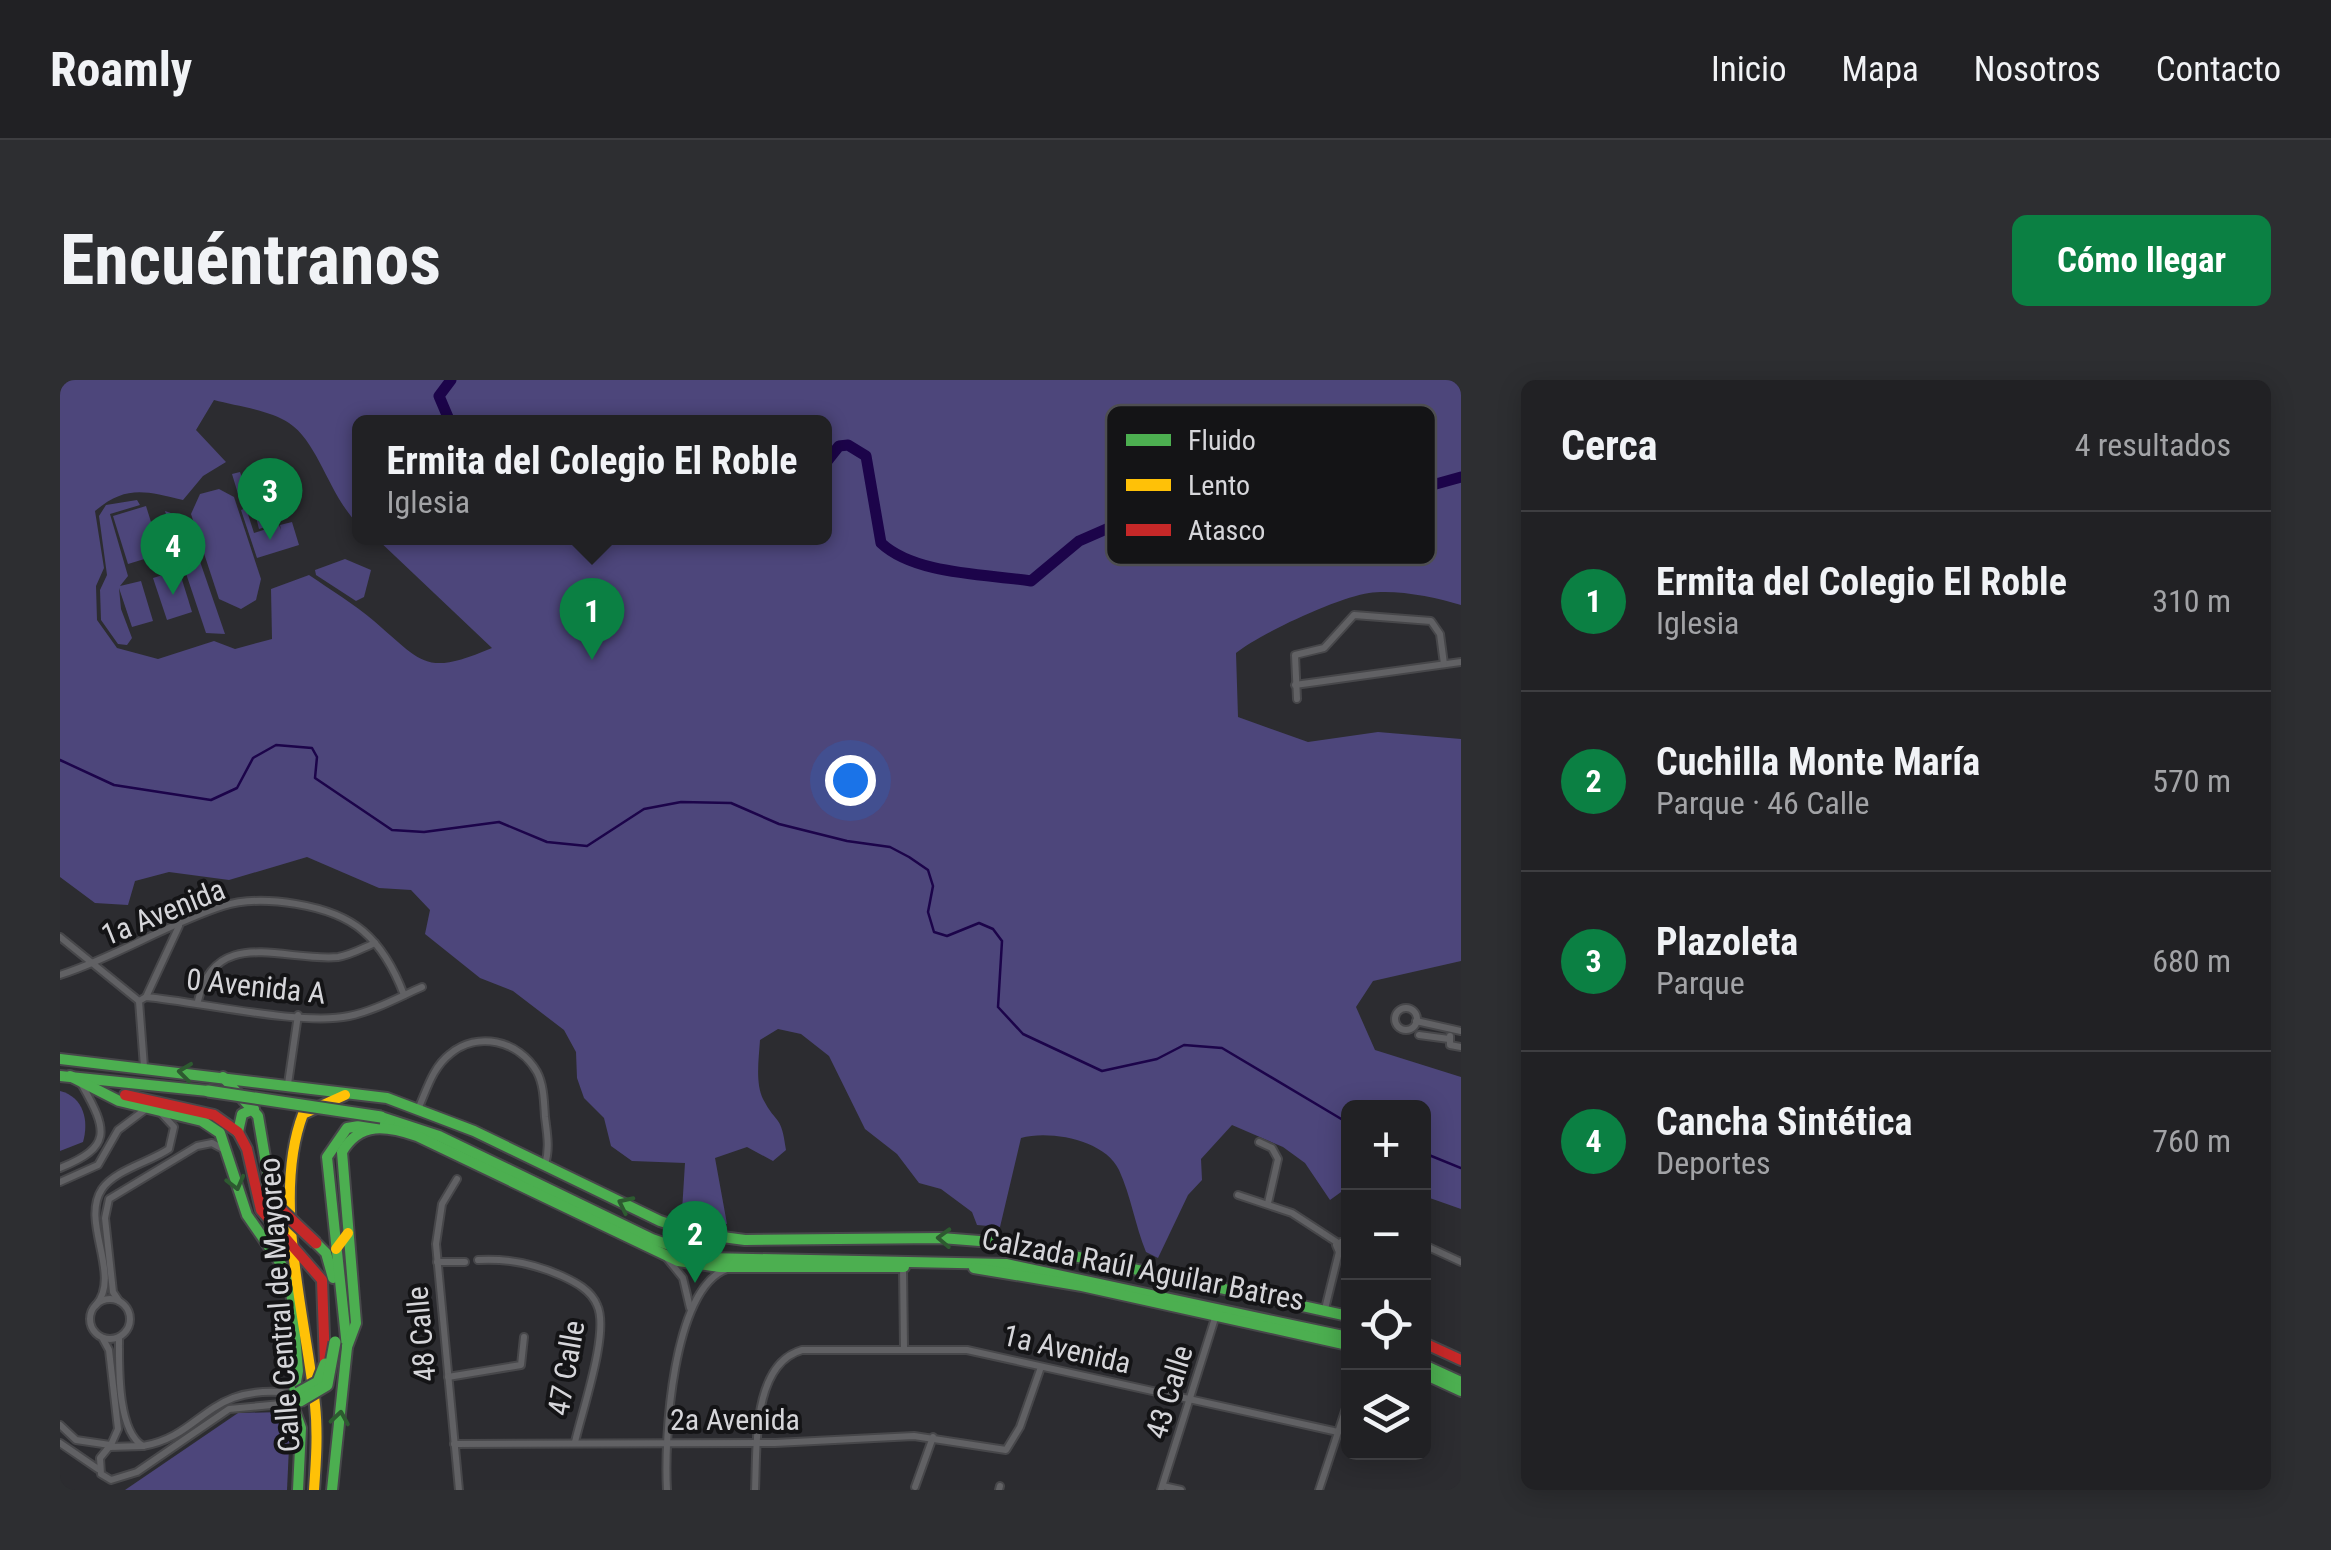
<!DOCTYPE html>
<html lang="es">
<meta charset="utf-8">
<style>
:root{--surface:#212124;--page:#2d2e31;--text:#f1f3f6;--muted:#a2a3a6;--line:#3e3e41;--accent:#0b8043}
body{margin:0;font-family:"Roboto Condensed",sans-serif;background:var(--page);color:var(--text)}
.controls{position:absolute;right:30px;bottom:30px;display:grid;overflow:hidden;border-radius:15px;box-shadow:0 5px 25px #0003}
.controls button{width:90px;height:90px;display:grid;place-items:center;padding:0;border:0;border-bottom:2px solid var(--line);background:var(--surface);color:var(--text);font:50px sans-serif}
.you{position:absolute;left:790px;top:400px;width:35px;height:35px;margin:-25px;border:8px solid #fff;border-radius:50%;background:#1a73e8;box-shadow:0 0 0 15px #1a73e833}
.badge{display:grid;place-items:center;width:65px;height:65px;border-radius:50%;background:var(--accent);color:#fff;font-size:32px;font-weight:700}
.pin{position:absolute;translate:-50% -82px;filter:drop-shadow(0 2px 5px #0008)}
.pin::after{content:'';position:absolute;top:52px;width:35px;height:30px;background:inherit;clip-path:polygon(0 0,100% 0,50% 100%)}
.popup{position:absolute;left:292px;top:35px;width:480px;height:130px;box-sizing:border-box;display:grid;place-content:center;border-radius:15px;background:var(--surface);filter:drop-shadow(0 2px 8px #0005);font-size:32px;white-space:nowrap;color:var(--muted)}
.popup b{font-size:38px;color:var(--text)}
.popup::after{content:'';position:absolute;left:50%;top:100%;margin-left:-20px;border:20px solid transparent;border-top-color:var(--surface)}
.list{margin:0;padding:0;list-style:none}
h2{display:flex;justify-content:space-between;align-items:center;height:130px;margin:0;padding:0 40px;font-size:42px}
h2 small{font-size:32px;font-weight:400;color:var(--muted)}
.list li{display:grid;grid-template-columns:65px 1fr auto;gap:30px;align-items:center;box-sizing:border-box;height:180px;padding:0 40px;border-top:2px solid var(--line)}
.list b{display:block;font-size:38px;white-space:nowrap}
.list p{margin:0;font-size:32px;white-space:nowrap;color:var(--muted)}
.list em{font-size:32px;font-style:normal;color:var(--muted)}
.icon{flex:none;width:55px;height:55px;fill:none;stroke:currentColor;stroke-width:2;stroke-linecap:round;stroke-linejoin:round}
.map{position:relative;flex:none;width:1401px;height:1110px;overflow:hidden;border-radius:15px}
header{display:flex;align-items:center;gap:60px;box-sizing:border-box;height:140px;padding:0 50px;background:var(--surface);border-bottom:2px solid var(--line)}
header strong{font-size:48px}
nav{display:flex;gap:55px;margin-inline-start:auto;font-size:35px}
.intro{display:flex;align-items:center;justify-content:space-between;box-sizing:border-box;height:240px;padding:0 60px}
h1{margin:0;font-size:70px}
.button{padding:25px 45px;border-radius:15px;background:var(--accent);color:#fff;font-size:35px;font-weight:700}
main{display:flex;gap:60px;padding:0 60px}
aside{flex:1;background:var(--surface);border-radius:15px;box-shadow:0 5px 25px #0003}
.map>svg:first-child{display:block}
</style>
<header>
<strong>Roamly</strong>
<nav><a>Inicio</a><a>Mapa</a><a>Nosotros</a><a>Contacto</a></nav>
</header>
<div class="intro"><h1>Encuéntranos</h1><a class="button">Cómo llegar</a></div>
<main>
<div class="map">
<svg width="1401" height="1110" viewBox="0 0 1401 1110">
<rect width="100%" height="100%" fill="#2c2c30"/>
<g fill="#4d467b" fill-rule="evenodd">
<path d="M0 0H1401V225C1376 217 1335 209 1309 213 1279 217 1199 254 1176 273L1178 337 1248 362 1318 352 1401 359V581L1313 601 1296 627 1315 670 1401 697V829L1364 816V728H1288V807L1270 820 1245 783 1223 767 1172 745 1141 779 1142 800 1128 815 1098 878 1086 872C1075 845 1071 816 1059 790 1045 760 990 750 961 758L940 847 917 845 912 832 881 809 859 803 837 774 805 749 769 676 741 654 718 649 700 660C699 677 695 703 703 719 717 746 721 733 726 770L713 781 687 767 655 778 667 844 636 839 622 831 625 783 572 781 551 766 544 738 524 718 517 698 516 672 504 650 453 611 420 598 365 554 370 530 351 510 319 508 247 477 169 500 109 492 75 501 68 525 35 523 0 497ZM154 20C176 26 210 30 229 43 259 63 269 116 299 145L300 42H764V158H316L432 268C365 296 364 284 314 241 294 224 271 210 249 195L211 209 212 259 175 269 154 261 98 279 57 268 37 240 36 206 44 188 35 131C66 105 85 111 123 120L143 96 166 82 136 50Z"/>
<path d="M180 92 187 112 203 108 214 144 199 149 193 125 182 127 172 94Z"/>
<path d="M159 109 174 117 201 199 196 220 181 229 159 219 131 134 140 114Z"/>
<path d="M77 120 80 125 50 134 68 196 60 206 81 201 93 241 72 247 59 208 61 229 72 258 67 265 58 264 41 240 40 210 47 195 39 136 46 125Z"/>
<path d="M86 126 101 174 68 184 53 136Z"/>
<path d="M186 128 194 153 219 145 221 150 220 145 232 142 239 165 197 178 181 130Z"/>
<path d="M105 131 125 138 165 254 146 253Z"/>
<path d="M285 179 311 190 304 217 296 221 256 195 255 190Z"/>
<path d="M119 190 132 232 107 240 93 198Z"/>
<path d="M0 711C24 717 29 741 23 762L0 771Z"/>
<path d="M222 1032 230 1045 227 1110H65L178 1033Z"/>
</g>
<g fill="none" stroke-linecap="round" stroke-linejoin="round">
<g stroke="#1c044a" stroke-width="2.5">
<path d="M0 380 54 405 151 420 177 408 193 378 216 365 252 368 257 377 255 398 332 450 364 452 439 442 487 462 527 466 584 429 621 422 671 423 719 444 787 461 830 467 849 477 868 490 873 506 868 532 874 552 887 556 919 543 933 549 942 561 938 627 963 654 1042 691 1097 679 1124 665 1162 668 1288 743"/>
<path d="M1364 773 1401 788"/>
</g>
<g stroke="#1c044a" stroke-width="11">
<path d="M390 42 379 16 391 0"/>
<path d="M764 85 779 66 788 65 806 76 821 163C855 195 927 194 971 201L1019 161 1067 140 1074 127 1109 111 1132 113 1164 132H1184L1193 127 1213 85 1236 65 1274 52 1309 50 1325 55 1342 53 1354 60 1366 95 1376 104 1401 97"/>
</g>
<defs>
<g id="street">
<path d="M1235 305 1401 282"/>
<path d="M1237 319 1235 275 1264 268 1294 235 1371 241 1380 254 1384 284"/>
<path d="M0 557 79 621 84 687"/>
<path d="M0 595C56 577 107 544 163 526 201 514 272 524 303 551 323 568 335 591 344 615"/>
<path d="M86 617 119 546"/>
<path d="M79 621 86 617C140 622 242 646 289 636 314 631 339 617 362 607"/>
<path d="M138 621C155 545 225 582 278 577 291 575 303 568 315 563"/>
<circle cx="1346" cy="639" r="11"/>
<path d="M1356 641 1401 651"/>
<path d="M1359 655 1389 659"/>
<path d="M1390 656V665L1401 667"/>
<path d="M228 704 238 635"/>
<path d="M359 727C367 709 373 687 390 674 417 651 459 660 477 692 484 705 484 723 485 737 487 753 490 769 485 784"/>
<path d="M1199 762 1212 768 1218 779 1208 823"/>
<path d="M0 788C52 767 48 751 22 705"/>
<path d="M397 799 382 824 376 864 399 1110"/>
<path d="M0 802 38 785 58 750 86 729"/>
<path d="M1178 815 1232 833 1278 863"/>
<path d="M1281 862 1284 869 1279 872 1276 865Z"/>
<path d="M1364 865 1401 882"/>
<path d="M606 877 623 898 630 928"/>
<path d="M418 880C448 878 475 884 502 896 515 902 531 910 537 925 550 951 522 1031 515 1062"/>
<path d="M377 882H405"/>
<path d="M843 887 844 968"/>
<circle cx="50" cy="939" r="20"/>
<path d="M59 921 53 912 45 838 49 819 137 766 152 763 165 770"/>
<path d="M36 925C62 895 20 842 42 809 55 790 90 782 109 769L114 747 102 734"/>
<path d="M1265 929 1279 872"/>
<path d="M59 958C59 986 57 1051 83 1066 143 1056 146 1003 231 1013"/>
<path d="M43 959 49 970 58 1049 50 1067"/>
<path d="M388 997 461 985 464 957"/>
<path d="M0 1045 16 1060 50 1065"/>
<path d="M0 1063 38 1089"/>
<path d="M394 1064 715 1063 854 1056 946 1070 960 1047 981 987"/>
<path d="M83 1066 49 1067 40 1078 41 1094 51 1100 77 1092 169 1029 232 1023"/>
<path d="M1103 1106 1121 1110"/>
<path d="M855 1107 873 1057"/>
<path d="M607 1110C604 1060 612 908 667 889"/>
<path d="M695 1110C697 1067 692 984 742 970H907L1278 1052"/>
<path d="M939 1110 940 1106"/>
<path d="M1101 1110 1156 935"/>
<path d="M1259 1110 1288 1022"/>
</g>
<g id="fast">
<path d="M0 679 327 718 414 751 600 841 640 854 685 860 881 858 959 864 1288 936"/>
<path d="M0 696 148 711"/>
<path d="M10 696 59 721 142 741 160 753 187 835 230 897 238 991 232 1023 240 1021"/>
<path d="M163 697 198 736 209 801 221 830"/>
<path d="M321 737 379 756 592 859 647 878 946 884 1288 957"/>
<path d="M178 752 182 734 194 729"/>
<path d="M256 863 266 873 273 898"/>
<path d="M914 888 1022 906 1288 965"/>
<path d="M287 967 267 777 287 748 330 741"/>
<path d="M1364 985 1401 1002"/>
<path d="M1364 994 1401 1011"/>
<path d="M232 1023 241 1048 238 1110"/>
<path d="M272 1110 287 967 296 943 282 772C300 741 327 746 357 756L618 881 660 887H844"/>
</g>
<g id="slow">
<path d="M276 869 288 853"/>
<path d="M254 1110C256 1082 258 1053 255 1025 246 937 211 818 243 734L285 715"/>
</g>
<g id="jam">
<path d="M65 715 154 735 178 752 187 769 201 830 262 900 265 984"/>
<path d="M1364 963 1401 980"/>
</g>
</defs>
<use href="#street" stroke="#47474a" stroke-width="10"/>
<use href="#fast" stroke="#47474a" stroke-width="14"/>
<use href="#slow" stroke="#47474a" stroke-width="14"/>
<use href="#jam" stroke="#47474a" stroke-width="14"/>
<use href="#street" stroke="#616164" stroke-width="6"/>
<use href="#fast" stroke="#4caf50" stroke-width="10"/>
<use href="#slow" stroke="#ffc107" stroke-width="10"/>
<use href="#jam" stroke="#c62828" stroke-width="10"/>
<defs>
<g id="fast-bridge">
<path d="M148 711 321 737"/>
<path d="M238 1013 258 1002 265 984"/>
<path d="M240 1021 267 1005 275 962"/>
</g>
<path id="jam-bridge" d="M221 830 256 863"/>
</defs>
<use href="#fast-bridge" stroke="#47474a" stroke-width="15" stroke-linecap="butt"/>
<use href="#jam-bridge" stroke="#47474a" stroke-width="15" stroke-linecap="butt"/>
<use href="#fast-bridge" stroke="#4caf50" stroke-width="11"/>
<use href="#jam-bridge" stroke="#c62828" stroke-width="11"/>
</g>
<defs><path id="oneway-chevron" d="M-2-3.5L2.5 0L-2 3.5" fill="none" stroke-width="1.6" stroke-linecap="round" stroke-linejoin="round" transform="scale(2.5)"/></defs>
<g stroke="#2d5a30">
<use href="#oneway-chevron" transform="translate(125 692) rotate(-173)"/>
<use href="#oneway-chevron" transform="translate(176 803) rotate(75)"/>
<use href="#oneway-chevron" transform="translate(565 824) rotate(-154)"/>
<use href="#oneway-chevron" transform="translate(884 858) rotate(-178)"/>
<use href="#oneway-chevron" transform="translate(280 1038) rotate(-81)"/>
</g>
<g text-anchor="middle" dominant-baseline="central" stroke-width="8" stroke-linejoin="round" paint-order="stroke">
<g font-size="30" fill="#d6d6da" stroke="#141416">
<text transform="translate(103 532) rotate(-22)">1a Avenida</text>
<text transform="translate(196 606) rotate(6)">0 Avenida A</text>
<text transform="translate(1083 889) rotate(11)">Calzada Raúl Aguilar Batres</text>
<text transform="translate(219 925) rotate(-94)">Calle Central de Mayoreo</text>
<text transform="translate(361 954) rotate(-95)">48 Calle</text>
<text transform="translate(1007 969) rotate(13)">1a Avenida</text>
<text transform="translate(506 988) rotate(-80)">47 Calle</text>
<text transform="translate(1109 1012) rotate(-73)">43 Calle</text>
<text x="675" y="1039">2a Avenida</text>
</g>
</g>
<rect x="1046" y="25" width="330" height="160" rx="15" fill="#141416" stroke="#4e4e51" stroke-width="2.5"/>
<rect x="1066" y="54" width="45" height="12" fill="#4caf50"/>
<rect x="1066" y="99" width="45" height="12" fill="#ffc107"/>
<rect x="1066" y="144" width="45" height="12" fill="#c62828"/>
<g font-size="28" fill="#d6d6da">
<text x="1128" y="70">Fluido</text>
<text x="1128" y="115">Lento</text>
<text x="1128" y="160">Atasco</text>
</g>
</svg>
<div class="controls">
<button>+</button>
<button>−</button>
<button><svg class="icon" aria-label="locate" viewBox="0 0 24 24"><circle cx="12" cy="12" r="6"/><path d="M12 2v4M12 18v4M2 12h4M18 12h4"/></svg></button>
<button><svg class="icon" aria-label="layers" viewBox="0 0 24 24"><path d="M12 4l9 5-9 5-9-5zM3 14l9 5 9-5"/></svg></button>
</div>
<div class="you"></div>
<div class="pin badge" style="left:532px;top:280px">1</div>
<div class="popup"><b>Ermita del Colegio El Roble</b>Iglesia</div>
<div class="pin badge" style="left:635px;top:903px">2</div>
<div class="pin badge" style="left:210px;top:160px">3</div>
<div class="pin badge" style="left:113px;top:215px">4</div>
</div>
<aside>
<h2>Cerca<small>4 resultados</small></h2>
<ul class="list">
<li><span class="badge">1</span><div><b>Ermita del Colegio El Roble</b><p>Iglesia</p></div><em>310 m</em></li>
<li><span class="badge">2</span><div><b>Cuchilla Monte María</b><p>Parque · 46 Calle</p></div><em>570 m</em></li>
<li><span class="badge">3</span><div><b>Plazoleta</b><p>Parque</p></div><em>680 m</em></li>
<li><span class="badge">4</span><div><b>Cancha Sintética</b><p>Deportes</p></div><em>760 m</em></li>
</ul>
</aside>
</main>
